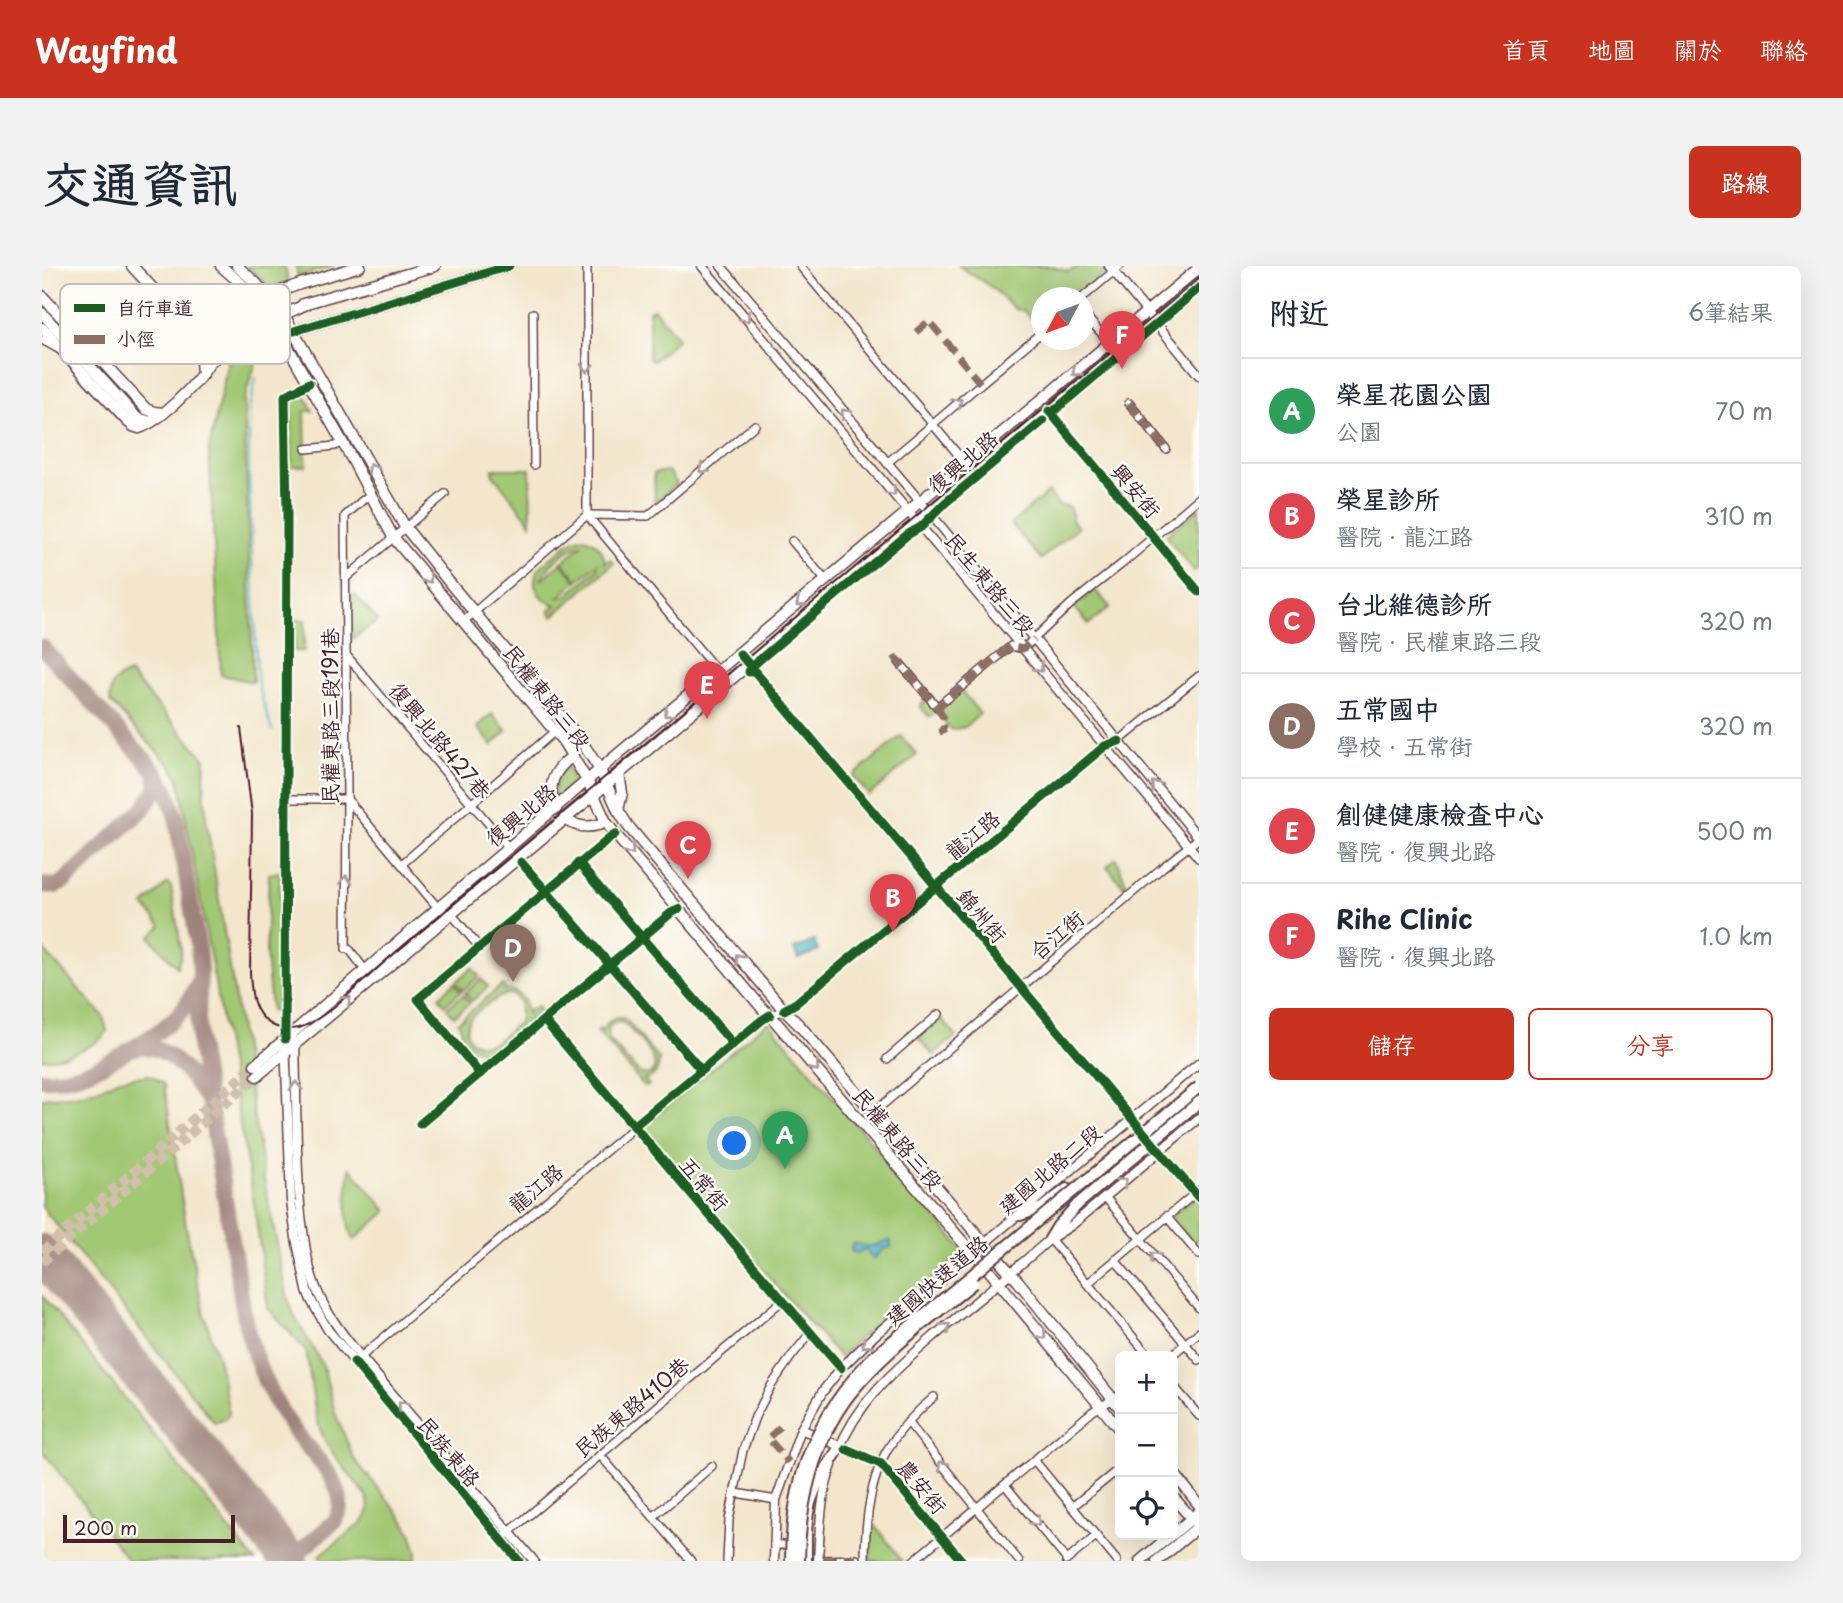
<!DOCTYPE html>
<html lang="zh-TW">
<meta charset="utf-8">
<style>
:root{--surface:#fff;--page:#f2f2f3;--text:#1f2937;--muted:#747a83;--line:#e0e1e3;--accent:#c8321e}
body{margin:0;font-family:"Playpen Sans","LXGW WenKai TC",sans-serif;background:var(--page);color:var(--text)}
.controls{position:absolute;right:21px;bottom:21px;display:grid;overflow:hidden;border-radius:10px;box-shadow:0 7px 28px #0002}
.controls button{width:63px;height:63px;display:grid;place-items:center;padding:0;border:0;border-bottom:2px solid var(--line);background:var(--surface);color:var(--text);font:35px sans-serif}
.compass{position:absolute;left:989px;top:21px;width:63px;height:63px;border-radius:50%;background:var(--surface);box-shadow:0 7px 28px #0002;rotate:229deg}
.scale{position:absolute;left:21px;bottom:18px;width:172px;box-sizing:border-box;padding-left:7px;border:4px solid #4a1f2b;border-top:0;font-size:19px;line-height:24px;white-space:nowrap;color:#4a1f2b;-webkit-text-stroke:5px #fdfcf7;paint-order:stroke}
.you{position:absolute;left:693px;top:878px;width:24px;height:24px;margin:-18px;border:5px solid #fff;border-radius:50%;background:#1a73e8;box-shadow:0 0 0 10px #1a73e833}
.badge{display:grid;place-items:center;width:46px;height:46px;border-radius:50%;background:var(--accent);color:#fff;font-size:23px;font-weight:700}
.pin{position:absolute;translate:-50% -58px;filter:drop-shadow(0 2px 4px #0008)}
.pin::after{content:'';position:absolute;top:37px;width:24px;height:21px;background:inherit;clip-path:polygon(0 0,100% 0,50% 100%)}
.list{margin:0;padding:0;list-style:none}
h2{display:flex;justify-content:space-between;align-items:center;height:91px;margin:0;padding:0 28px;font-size:30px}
h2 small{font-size:23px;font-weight:400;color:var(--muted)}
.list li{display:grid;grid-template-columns:46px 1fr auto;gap:21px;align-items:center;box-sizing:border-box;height:105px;padding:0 28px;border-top:2px solid var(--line)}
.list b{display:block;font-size:26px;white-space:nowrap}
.list p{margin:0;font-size:23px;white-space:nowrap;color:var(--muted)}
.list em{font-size:23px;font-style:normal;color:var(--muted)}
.actions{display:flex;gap:14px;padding:21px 28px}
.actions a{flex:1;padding:16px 0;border:2px solid var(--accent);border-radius:10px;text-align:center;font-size:24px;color:var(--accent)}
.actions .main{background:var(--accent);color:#fff}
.icon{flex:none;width:38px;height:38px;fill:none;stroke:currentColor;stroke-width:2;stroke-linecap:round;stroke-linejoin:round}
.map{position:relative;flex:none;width:1157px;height:1295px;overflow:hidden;border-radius:10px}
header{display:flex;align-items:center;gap:42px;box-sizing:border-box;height:98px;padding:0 35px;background:var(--accent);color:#fff}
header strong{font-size:33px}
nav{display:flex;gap:38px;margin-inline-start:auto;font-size:24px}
.intro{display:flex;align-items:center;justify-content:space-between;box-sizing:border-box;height:168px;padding:0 42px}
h1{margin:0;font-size:49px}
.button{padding:18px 32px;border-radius:10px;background:var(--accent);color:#fff;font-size:24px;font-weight:700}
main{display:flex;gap:42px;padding:0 42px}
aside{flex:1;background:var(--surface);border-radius:10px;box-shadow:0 7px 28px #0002}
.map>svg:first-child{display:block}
</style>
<header>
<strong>Wayfind</strong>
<nav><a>首頁</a><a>地圖</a><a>關於</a><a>聯絡</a></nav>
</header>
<div class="intro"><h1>交通資訊</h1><a class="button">路線</a></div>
<main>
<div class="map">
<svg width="1157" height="1295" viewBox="0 0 1157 1295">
<rect width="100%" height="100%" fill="#fdfcf7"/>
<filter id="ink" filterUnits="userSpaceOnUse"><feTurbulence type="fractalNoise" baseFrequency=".0143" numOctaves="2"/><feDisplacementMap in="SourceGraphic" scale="14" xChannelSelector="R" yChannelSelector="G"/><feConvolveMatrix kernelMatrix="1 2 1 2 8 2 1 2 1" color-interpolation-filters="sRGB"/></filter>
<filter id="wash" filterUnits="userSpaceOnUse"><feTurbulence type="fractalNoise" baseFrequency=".00686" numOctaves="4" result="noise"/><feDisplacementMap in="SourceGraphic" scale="28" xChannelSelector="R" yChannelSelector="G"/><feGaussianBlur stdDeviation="1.57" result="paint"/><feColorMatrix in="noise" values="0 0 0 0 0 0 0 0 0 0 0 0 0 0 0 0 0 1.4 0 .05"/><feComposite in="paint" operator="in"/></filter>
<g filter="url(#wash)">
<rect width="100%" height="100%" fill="#f3e6cc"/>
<g fill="#a1c873" stroke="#76744f" stroke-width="2" fill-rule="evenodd">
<path d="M205 0H243L246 17 228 21Z"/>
<path d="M254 0H292L256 11Z"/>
<path d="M917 0H1009L1027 6 1036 0H1060L1065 6 1035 31 1000 32 999 49 994 56 980 44H974L949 21Z"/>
<path d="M612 43 636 73 611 95 607 93V45Z"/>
<path d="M219 81 202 133 211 416 179 409 167 183 188 87Z"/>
<path d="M262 127 271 145H263L264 200H250L249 133Z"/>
<path d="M451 203H488L489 257 450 207Z"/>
<path d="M626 205 635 217 613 237 612 207Z"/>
<path d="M1006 226 1016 238 1027 241 1030 248V254L1036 261 999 293 969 258Z"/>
<path d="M1157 242V301L1152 305 1124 270Z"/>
<path d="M541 272C555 275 562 284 563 297L568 293 572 297 511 350 507 345 514 339C499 335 487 320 496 305 500 298 507 293 513 289 522 281 529 273 541 272ZM537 279H540L520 296 536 314 556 298 555 303 526 329 516 332 535 315 519 297 500 313C502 302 525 283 537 279Z"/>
<path d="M1053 324 1068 341 1047 358 1032 341Z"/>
<path d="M313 329 336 355 310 373 309 331Z"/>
<path d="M251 354H263L262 385H251Z"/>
<path d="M87 407 163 493 162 515 164 553 222 913 246 1033 253 1051 281 1100 293 1147 312 1193 359 1250 369 1267 375 1286 373 1295H282L277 1290 321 1256C327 1247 328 1241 325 1231L286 1181 279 1166 274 1149 264 1085 226 1042 212 937 137 513 131 502 68 436C68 419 71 414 87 407Z"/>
<path d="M917 422 938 448 923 461 909 464 901 455 904 452 896 442 897 445 887 451 878 440 887 431 895 441Z"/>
<path d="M450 448 465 465 450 479 435 461Z"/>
<path d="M859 470 875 489 827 529 811 510Z"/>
<path d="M525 500 531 518 514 532C510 520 517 508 525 500Z"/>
<path d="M1074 592 1084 617 1082 621 1065 600Z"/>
<path d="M238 606 236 746 229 745 224 686 227 608Z"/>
<path d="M126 617 129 621 139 682V690L135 701 108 671 119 660 102 639Z"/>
<path d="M0 682 61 750 65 765C57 781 18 793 0 793Z"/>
<path d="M430 702 437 710 421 724 414 716Z"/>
<path d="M439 713 446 721 430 735 423 727Z"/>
<path d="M412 717 419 725 403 739 397 731Z"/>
<path d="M460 719 463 721 462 724C477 723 484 733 485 747L494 740 498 745 439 794 436 790 440 785C428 783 419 774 419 761L416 756ZM466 728 471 729 478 736V751L477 756C461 769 450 786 429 775 424 768 423 760 428 753 433 746 457 729 466 728Z"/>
<path d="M421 729 428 737 412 750 405 742Z"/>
<path d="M897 750 914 770 891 789 875 770Z"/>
<path d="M573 752H581L585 755 617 793C617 804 613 812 602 813L607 819 603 821 555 765 558 763 561 766 565 757ZM579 756 584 759C592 768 617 791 612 803 609 810 603 809 597 807L567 774 566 762 572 757Z"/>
<path d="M726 755 923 986 814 1075 798 1091 743 1030 600 862Z"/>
<path d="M108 809 122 818 144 961 162 1048 177 1096 186 1141 187 1148 183 1153 173 1157 0 941V832L36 829 51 825 78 813Z"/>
<path d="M308 902 345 945 312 974C301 959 306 921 308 902Z"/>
<path d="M1154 930 1157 934V972L1151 977 1129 950Z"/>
<path d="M0 1029 213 1295H87L0 1185Z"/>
<path d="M831 1256 860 1295H828V1259Z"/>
</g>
<g fill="#4bb5c9" stroke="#4a6a7a" stroke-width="2">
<path d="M772 675 776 685 756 693 752 683Z"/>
<path d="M847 974 849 976V981L841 983 832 993 824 984 815 987 809 985 810 978C817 977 819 980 826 980 835 981 839 976 847 974Z"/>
</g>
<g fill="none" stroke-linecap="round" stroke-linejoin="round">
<path stroke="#4bb5c9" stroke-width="2" d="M214 112 207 144V209L214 389 216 419 230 465"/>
<g stroke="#9e827c" stroke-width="16">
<path d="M0 381 114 506 125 525 134 552 156 679 158 704 156 752 157 778 204 1059C215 1101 228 1132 254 1167 267 1184 289 1205 296 1225 300 1237 299 1246 292 1256L247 1295"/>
<path d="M0 619 14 620 23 615 101 543C111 527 117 527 114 506"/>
<path d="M93 782C122 774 150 810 164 832"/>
<path d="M0 813C37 815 66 797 97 778 112 769 129 758 140 744 146 737 150 729 154 720"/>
</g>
<path stroke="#9e827c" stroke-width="38" d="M0 987 247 1295"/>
</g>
</g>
<g filter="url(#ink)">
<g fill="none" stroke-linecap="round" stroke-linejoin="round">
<g stroke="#d1beac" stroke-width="10" stroke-dasharray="10 5" stroke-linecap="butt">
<path d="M0 986 213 799"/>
<path d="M0 996 215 810"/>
</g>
<defs>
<g id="minor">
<path d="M545 0V249"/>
<path d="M758 0 924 198"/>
<path d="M1040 32 1078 0"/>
<path d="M491 47 492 199"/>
<path d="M1042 48 1068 77"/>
<path d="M144 50 172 45 215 34"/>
<path d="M0 74 18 84"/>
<path d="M170 97 191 79 252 65"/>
<path d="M166 99C165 79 166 72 182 60"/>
<path d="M1087 137 1124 183"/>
<path d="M264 183 293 180 300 176"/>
<path d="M845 197 1000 66"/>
<path d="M545 249 676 406"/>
<path d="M545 249 606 250 713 159"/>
<path d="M750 275 784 315"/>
<path d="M305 311 403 228"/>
<path d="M422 355 545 249"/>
<path d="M305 390 467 582"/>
<path d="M857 396 895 441 969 380 981 383 1029 338 1081 297 1157 232"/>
<path d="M243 533H305L396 642 412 651 437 681"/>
<path d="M360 598 513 465"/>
<path d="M242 601 243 773"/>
<path d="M323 704 308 684 304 683 305 530 303 250 322 233 329 229"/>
<path d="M845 793 897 748"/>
<path d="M831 847 1121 601 1157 572"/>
<path d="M1063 931 1157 1042"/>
<path d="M1124 950 1157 989"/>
<path d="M1008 973 1107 1090"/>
<path d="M1073 994 1157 1094"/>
<path d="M1045 1018 1157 924"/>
<path d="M1129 1090 1157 1066"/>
<path d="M315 1094 720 754 752 739 1063 480 1077 475 1157 410"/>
<path d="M1131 1119 1157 1150"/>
<path d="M866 1156 977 1295"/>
<path d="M558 1189 649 1295"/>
<path d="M992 1194 1075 1295"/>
<path d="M963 1219 1025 1294"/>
<path d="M694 1227 734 1234"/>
<path d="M1030 1241 1078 1202"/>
<path d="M611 1251 670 1200"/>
<path d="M459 1273 741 1034"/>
<path d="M732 1279H743"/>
<path d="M781 1294 814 1293"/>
<path d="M685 1295 687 1254 701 1184 713 1151 729 1120 749 1091 769 1066"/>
<path d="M823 1295C823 1258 827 1217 845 1184 857 1164 874 1146 892 1131"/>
<path d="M871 1295 1051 1145 1078 1129"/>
<path d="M1024 1295 1054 1270"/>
</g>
<g id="tertiary">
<path d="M660 0 1157 592"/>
<path d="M679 0 887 246 1157 572"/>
<path d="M1067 0 1157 109"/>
<path d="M1007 145 1157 326"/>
<path d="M698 388 1157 932"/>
<path d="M502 754 664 945 799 1102"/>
<path d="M243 773 249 935 254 972 265 1024 269 1034 286 1064 477 1295"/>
<path d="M251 775 253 777C255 834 253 892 259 949 262 973 265 999 274 1022 283 1045 298 1065 314 1085L492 1295"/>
<path d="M759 1163 839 1198 920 1295"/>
<path d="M795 1187C818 1132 853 1104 897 1066 934 1035 972 1005 1008 973L1030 959 1157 852"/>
<path d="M732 1295 734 1234 759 1163 781 1125 799 1102 833 1069 1157 797"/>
<path d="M776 1295C778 1262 778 1231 790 1199"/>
</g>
<g id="secondary">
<path d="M90 0 123 36 142 50 154 56 182 60 230 45"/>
<path d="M179 0 205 23 230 53 310 193 351 271 521 475 546 516 564 556 573 568 720 742 728 749 924 980 932 986 1078 1164"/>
<path d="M195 0 214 17 242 49 363 261 411 321 538 473 558 504 576 544 586 560 742 744 758 760 955 992 976 1015 1078 1142"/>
<path d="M0 30 104 143 112 146 121 147"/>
<path d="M222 31 258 18 318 0"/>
<path d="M261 38 393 0"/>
<path d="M0 47 95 152 109 156"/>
<path d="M132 47 158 82 160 108"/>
<path d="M0 62 85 155 91 160 97 162C118 155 153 120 165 101 171 91 175 77 184 69 196 59 216 58 230 53 242 49 253 43 265 38"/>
<path d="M252 65 467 0"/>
<path d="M514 543C504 520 511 504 531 490"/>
<path d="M576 544 580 527 577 508"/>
<path d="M522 553C536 562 549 563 564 556"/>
<path d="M213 799 569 494 1157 2"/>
<path d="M215 810 577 508 1157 18"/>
<path d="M1131 1206 1157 1239"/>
<path d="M1131 1231 1157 1261"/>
<path d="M1131 1268 1157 1246"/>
<path d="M1098 1295 1129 1269"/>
<path d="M1115 1295 1157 1260"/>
</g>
<g id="trunk">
<path d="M978 949 1000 942 1025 923"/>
<path d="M1008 973 1016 960 1036 938"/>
<path d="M764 1295C764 1276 763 1252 769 1234 775 1215 786 1200 796 1184"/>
</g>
</defs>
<use href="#minor" stroke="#633d43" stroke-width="10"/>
<use href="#tertiary" stroke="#633d43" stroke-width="11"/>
<use href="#secondary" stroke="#633d43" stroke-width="13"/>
<use href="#trunk" stroke="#633d43" stroke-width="14"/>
<use href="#minor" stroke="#fff" stroke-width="7"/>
<use href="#tertiary" stroke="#fff" stroke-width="8"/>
<use href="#secondary" stroke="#fff" stroke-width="10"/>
<use href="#trunk" stroke="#fff" stroke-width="10"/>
<path stroke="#4a1f2b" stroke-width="2" d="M199 462 210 548 208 706C209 726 210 748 230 759 238 763 247 764 257 762 282 755 326 710 347 692L1157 13"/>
<defs>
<g id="trunk-bridge">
<path d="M1036 938 1157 836"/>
<path d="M749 1295C749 1212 773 1152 830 1092L1157 821"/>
<path d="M757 1295C757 1238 772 1174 808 1128 842 1085 889 1052 931 1017"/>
</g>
</defs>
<use href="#trunk-bridge" stroke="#633d43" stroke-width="14" stroke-linecap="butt"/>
<use href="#trunk-bridge" stroke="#fff" stroke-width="10"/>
<g stroke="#8d6e63" stroke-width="7" stroke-dasharray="14 7" stroke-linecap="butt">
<path d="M874 66 887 55 938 117"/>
<path d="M1087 137 1124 183"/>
<path d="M852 390 895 441 969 380 981 383 992 373"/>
<path d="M895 441 901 451 899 456 902 461 900 464 902 468"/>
<path d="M738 1161 726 1172 747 1196"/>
<path d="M781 1294 814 1293"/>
</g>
<defs>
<g id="cycleway">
<path d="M252 65 467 0"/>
<path d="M1013 144 1157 22"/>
<path d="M1007 145 1157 326"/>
<path d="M698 388 1157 932"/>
<path d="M707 406 709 401 865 269 879 261 903 237 1001 155"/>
<path d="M479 596 659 804"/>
<path d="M536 597 691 778"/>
<path d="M742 744 754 737 1063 480 1077 475"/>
<path d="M502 754 664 945 799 1102"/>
<path d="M243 773 245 249 243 130 267 117"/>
<path d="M438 808 376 733 573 568"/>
<path d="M378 858 629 647 637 643"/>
<path d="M592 860 720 754 728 749"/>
<path d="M312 1096 477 1295"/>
<path d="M804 1183 839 1198 920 1295"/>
</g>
</defs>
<use href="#cycleway" stroke="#fdfcf7" stroke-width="13"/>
<use href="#cycleway" stroke="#1b5e20" stroke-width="9"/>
</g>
<defs><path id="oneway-chevron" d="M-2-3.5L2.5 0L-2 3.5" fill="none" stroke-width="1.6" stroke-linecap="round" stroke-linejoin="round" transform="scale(1.75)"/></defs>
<g stroke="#ae9aa0">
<use href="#oneway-chevron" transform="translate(704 52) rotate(50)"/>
<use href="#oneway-chevron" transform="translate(545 102) rotate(90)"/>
<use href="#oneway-chevron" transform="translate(1034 106) rotate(140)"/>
<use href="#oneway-chevron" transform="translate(916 136) rotate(-41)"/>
<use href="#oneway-chevron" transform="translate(803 147) rotate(-130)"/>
<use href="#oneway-chevron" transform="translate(330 202) rotate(-119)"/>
<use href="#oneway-chevron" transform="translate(661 203) rotate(140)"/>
<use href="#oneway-chevron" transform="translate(850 226) rotate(50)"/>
<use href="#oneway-chevron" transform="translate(386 313) rotate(50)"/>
<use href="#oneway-chevron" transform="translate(758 337) rotate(140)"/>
<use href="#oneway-chevron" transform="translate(997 402) rotate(50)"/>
<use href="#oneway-chevron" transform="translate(626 447) rotate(140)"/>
<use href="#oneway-chevron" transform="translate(1113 519) rotate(-130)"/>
<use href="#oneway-chevron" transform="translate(588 585) rotate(50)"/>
<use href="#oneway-chevron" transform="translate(304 614) rotate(-88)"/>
<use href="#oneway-chevron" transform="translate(697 692) rotate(-131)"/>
<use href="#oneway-chevron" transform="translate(305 734) rotate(-40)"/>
<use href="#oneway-chevron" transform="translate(773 801) rotate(49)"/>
<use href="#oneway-chevron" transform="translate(254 820) rotate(-91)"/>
<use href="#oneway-chevron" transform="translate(1081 916) rotate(-41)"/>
<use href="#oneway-chevron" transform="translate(1112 990) rotate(-131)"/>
<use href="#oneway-chevron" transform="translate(904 1061) rotate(-41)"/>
<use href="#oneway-chevron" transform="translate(1000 1069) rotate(51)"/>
<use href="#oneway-chevron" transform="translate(824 1078) rotate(137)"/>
<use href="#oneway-chevron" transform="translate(360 1139) rotate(-131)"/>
<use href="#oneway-chevron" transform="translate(900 1199) rotate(-129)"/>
<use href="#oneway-chevron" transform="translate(994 1256) rotate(50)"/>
</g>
</g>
<g text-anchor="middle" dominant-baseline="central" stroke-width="5" stroke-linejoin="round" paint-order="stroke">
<g font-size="21" fill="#4a1f2b" stroke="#fdfcf7">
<text transform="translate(920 195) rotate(-40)">復興北路</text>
<text transform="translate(1095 224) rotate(50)">興安街</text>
<text transform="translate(949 317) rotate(50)">民生東路三段</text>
<text transform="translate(506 430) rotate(52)">民權東路三段</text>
<text transform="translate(287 450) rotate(-90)">民權東路三段191巷</text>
<text transform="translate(399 474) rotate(50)">復興北路427巷</text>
<text transform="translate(478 548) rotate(-40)">復興北路</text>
<text transform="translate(930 568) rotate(-40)">龍江路</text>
<text transform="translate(941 649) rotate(50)">錦州街</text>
<text transform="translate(1014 668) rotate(-40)">合江街</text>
<text transform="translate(857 872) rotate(50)">民權東路三段</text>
<text transform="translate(1007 902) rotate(-40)">建國北路二段</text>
<text transform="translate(663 917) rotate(50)">五常街</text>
<text transform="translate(493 921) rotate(-40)">龍江路</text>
<text transform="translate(894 1013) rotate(-40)">建國快速道路</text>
<text transform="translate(589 1140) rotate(-40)">民族東路410巷</text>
<text transform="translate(408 1185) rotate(50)">民族東路</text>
<text transform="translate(881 1220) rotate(50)">農安街</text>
</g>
</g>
<rect x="18" y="18" width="230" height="80" rx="10" fill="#fdfcf7" stroke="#c7baba" stroke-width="2"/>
<rect x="32" y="38" width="31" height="8" fill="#1b5e20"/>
<rect x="32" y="69" width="31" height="9" fill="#8d6e63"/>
<g font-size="19" fill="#4a1f2b">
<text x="75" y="49">自行車道</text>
<text x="75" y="80">小徑</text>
</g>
</svg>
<div class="controls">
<button>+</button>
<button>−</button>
<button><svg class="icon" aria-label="locate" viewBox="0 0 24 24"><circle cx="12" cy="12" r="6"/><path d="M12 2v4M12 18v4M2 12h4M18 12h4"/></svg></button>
</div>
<svg class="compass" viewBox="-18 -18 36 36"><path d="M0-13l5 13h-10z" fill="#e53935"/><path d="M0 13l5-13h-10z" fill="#747a83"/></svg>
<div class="scale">200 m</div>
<div class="you"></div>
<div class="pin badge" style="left:743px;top:903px;background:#2e9e5b">A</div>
<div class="pin badge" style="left:851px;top:666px;background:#e0444e">B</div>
<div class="pin badge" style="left:646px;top:613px;background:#e0444e">C</div>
<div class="pin badge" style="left:471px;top:716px;background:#8d6e63">D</div>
<div class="pin badge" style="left:665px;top:453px;background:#e0444e">E</div>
<div class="pin badge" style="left:1080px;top:103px;background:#e0444e">F</div>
</div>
<aside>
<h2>附近<small>6筆結果</small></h2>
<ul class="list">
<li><span class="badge" style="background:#2e9e5b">A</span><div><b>榮星花園公園</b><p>公園</p></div><em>70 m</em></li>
<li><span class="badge" style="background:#e0444e">B</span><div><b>榮星診所</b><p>醫院 · 龍江路</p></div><em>310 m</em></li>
<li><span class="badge" style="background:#e0444e">C</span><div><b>台北維德診所</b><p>醫院 · 民權東路三段</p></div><em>320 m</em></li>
<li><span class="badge" style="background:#8d6e63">D</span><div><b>五常國中</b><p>學校 · 五常街</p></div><em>320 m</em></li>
<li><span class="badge" style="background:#e0444e">E</span><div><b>創健健康檢查中心</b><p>醫院 · 復興北路</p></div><em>500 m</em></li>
<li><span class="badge" style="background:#e0444e">F</span><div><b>Rihe Clinic</b><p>醫院 · 復興北路</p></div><em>1.0 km</em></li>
</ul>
<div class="actions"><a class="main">儲存</a><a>分享</a></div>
</aside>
</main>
